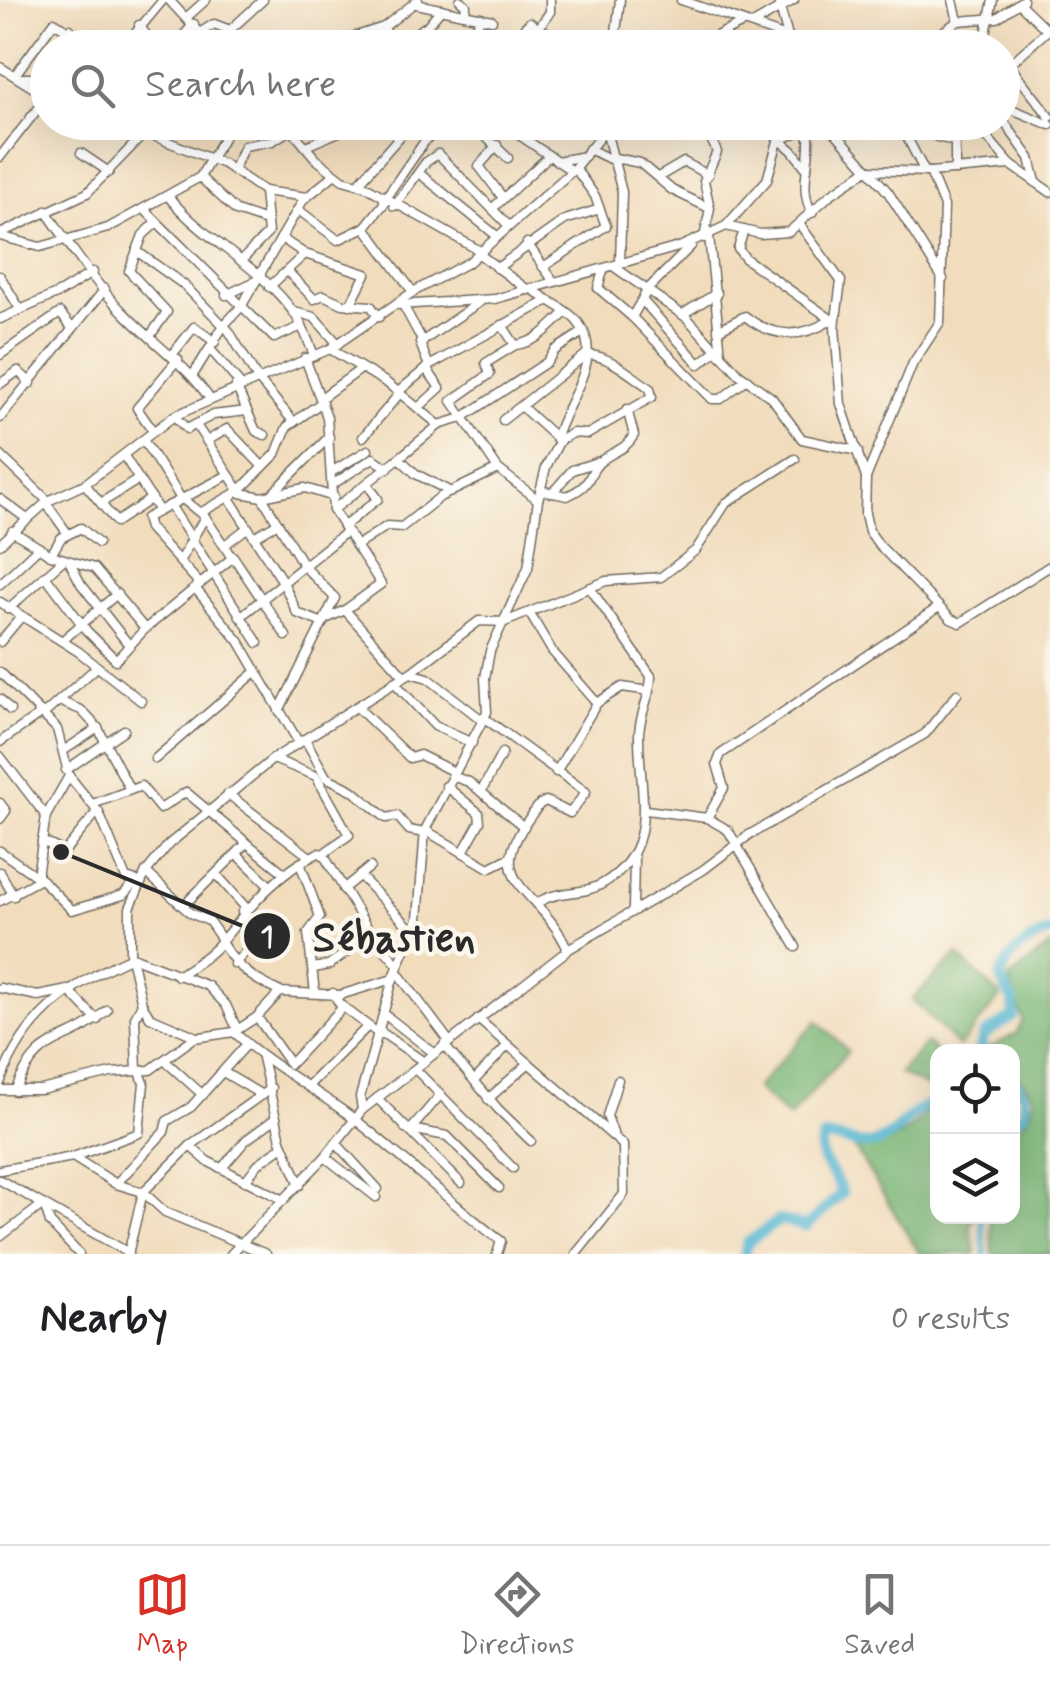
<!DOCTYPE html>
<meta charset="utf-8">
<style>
:root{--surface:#fff;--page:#f6f6f6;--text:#202124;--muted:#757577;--line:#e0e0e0;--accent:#d93025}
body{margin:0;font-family:Mynerve,sans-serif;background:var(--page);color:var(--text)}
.controls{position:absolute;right:30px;bottom:30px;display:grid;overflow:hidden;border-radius:20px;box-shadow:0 10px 40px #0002}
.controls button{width:90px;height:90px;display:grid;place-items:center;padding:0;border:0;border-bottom:2px solid var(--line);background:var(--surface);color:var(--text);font:50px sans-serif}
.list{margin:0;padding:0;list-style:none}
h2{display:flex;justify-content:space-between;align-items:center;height:130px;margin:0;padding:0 40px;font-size:42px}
h2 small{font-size:32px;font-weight:400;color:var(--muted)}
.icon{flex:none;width:55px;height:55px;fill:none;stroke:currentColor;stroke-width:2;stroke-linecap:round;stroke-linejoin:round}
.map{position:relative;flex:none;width:1050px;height:1254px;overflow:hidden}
.search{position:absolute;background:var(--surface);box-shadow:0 10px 40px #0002;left:30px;right:30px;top:30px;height:110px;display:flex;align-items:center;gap:25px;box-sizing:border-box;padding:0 35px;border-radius:55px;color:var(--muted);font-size:38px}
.sheet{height:290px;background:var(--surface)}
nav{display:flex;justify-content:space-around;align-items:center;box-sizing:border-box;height:140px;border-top:2px solid var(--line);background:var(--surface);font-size:28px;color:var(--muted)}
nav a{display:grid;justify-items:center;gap:5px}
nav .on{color:var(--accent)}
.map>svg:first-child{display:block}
</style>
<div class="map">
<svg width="1050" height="1254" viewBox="0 0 1050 1254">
<rect width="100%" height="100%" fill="#fbf7ec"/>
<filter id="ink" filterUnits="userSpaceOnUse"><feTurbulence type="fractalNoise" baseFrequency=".01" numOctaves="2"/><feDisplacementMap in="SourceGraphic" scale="20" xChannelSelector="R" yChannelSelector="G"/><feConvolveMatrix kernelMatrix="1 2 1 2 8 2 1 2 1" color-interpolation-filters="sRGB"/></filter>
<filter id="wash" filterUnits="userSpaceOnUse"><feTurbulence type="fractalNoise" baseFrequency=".0048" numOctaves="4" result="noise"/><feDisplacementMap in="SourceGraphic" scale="40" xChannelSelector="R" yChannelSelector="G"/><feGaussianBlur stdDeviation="2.25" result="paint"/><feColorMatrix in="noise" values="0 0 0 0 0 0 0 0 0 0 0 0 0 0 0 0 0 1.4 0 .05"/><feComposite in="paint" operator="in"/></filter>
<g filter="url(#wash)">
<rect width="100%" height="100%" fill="#f1dcbc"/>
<g fill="#78b575" stroke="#527050" stroke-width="2.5">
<path d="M1050 945V1254H992L990 1217 1012 1216 1013 1128 1020 1126 1031 1113 1033 1095 1013 1069 1012 1052 987 1049 1016 1034 1023 1020 1009 979Z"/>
<path d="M957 955 1001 996 959 1047 912 999Z"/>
<path d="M817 1021 848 1051 789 1118 756 1088Z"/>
<path d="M926 1043 937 1053V1085L933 1090 899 1073Z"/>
<path d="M937 1111 938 1216 973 1217 970 1228 976 1254H920L855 1149C885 1148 907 1134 927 1112Z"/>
</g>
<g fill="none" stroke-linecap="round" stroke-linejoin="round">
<path stroke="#53b5d1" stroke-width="6" d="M981 1216 985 1254"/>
<g stroke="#53b5d1" stroke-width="11">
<path d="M979 1052 984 1035 1014 1016 1013 1002 1000 978C1008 954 1026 940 1050 932"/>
<path d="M1012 1079C1023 1091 1027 1097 1024 1113L1012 1120"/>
<path d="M745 1254 747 1243 780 1220 806 1227 842 1193C836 1172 814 1162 823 1138 840 1136 854 1146 870 1144 897 1140 911 1105 938 1103"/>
</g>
</g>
</g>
<g filter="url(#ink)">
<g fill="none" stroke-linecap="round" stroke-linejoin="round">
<defs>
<g id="minor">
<path d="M169 0 213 48"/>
<path d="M460 0 466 5 465 13"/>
<path d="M681 0 818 48"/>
<path d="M778 0 791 48"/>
<path d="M953 0 958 21"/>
<path d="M1019 3 1048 31"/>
<path d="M416 4 492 20"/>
<path d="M187 17 206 0"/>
<path d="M753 24 794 0"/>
<path d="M139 25 156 48"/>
<path d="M540 26 550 12V0"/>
<path d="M384 27 393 48"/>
<path d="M1050 28 1009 65 1050 117"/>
<path d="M201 32 214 24 230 30 263 0"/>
<path d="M724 32 734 48"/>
<path d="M401 42 427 26 441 9"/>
<path d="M59 48 70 29"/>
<path d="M123 48 163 0"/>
<path d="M172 48 194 24"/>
<path d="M319 48 384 27 418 0"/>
<path d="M466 48 481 17"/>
<path d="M504 48 530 22 561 48"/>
<path d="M541 48 547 32"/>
<path d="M614 48 620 0"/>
<path d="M691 48 743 23"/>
<path d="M920 48 958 21 997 18 1023 0"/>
<path d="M983 48 993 0"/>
<path d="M0 67 48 97"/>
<path d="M15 75 54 22 96 48"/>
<path d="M22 78H48"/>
<path d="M1002 105 1050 125"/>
<path d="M1002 119 1030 158 1036 182"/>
<path d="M118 122 224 164 264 191 307 197 335 174"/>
<path d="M285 122 316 159 343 180 365 186 482 252"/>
<path d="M408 122 429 137"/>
<path d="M470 122 508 158"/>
<path d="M500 122 572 171"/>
<path d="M703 122 717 152 704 181 710 208 704 238"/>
<path d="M758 122 792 150 807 169"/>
<path d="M826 122 888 192 943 279"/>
<path d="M899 122 925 172"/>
<path d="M928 122 937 137 954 141"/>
<path d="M955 122V170"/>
<path d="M974 122 1011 165 1050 192"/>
<path d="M605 127 622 192 620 263"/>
<path d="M802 130 809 136C811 163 798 188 812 213"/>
<path d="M497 145 479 166 503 198"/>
<path d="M306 146 362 122"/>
<path d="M589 149 616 162"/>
<path d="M81 153 109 172"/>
<path d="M0 157 47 97"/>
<path d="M615 158 640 163 672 190 709 208"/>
<path d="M557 161 585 156"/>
<path d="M233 171 244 146 272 141 303 122"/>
<path d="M930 172 944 206 940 322 913 363 866 478 865 514 869 531 879 545 951 619 960 623 1050 566"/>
<path d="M419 173 497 236"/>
<path d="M660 176 684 162 708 175"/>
<path d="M200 177 236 211 266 221"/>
<path d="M358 184 401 135"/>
<path d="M168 196C204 241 261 266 294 313 303 325 308 341 314 355"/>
<path d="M305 197 281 238 305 254 366 274 350 305"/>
<path d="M384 200 438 122"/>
<path d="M394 206 426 162 438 154 508 225"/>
<path d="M493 208 549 156"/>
<path d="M144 209 274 338 302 326"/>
<path d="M46 211C71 247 96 286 127 316 156 345 186 365 210 399"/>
<path d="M300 211 338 240 365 227 386 201"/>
<path d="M800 225 841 281 835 327 841 404 866 478"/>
<path d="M726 226 767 180 778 141 802 130 796 122"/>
<path d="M365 227 413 292"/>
<path d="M744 230 738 249 746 259 835 322"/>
<path d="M0 234 87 193 144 134"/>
<path d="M0 236 40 247 108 228 200 177 233 122"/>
<path d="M709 236 721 355"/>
<path d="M527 243 552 279"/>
<path d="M691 246 648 289 632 317 712 399H721L747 379"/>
<path d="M138 252 184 285 229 331 257 378 293 421"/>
<path d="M479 254 528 290"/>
<path d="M241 261 268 233 264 191"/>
<path d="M613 266 687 318 739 374 772 398 802 439 858 451"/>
<path d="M543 267 606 226 595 196 575 168"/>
<path d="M497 268 565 220 600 209"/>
<path d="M603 271 598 288 632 317"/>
<path d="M288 272 314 299 323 295 343 304 371 306 379 317"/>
<path d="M0 276 20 309"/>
<path d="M269 287 305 254"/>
<path d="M531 288C545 300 564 307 576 320 608 356 565 402 556 438"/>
<path d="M226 295 254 282"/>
<path d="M642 300 699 364 717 350"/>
<path d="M398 305 495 299 682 246 726 226 760 234 789 232 830 195 867 170 930 172 1011 165"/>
<path d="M403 305 423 342"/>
<path d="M294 312 314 317 338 344"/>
<path d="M683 314 717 293"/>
<path d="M0 319 61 292 93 272"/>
<path d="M502 325 515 345C537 343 550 327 566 312"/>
<path d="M718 330 745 316C772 338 801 339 831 320"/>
<path d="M150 336 167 312 129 271 143 235 156 223"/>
<path d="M330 349 387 383 439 425 399 458 416 474 451 492"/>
<path d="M211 350 240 384"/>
<path d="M0 355 60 313 72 328"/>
<path d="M172 355 194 327 215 342"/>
<path d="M305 358 327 417 333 510 381 584 345 610"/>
<path d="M429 366 547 301"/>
<path d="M193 375 224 325 241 307 281 238"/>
<path d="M0 384 18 371 31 383"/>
<path d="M236 386 256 431 265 435"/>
<path d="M398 392 429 366 420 343 481 301"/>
<path d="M321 398 361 369"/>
<path d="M522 407 556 438"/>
<path d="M418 408 440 388 426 368"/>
<path d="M174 416 187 429 213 415 247 411"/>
<path d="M0 418 105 289"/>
<path d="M503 420 588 353"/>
<path d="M196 425 241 493 262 497 305 488 334 497"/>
<path d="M439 425 462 418 547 362 555 350 583 332"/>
<path d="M153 431 137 408 178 359"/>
<path d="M363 437 400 393"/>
<path d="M143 440 180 497 200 513 239 491 276 454 287 427 322 402"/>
<path d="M207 441 227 429 263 467"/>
<path d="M0 455 48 501"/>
<path d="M124 456 159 511 228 475"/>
<path d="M498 469 452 401 490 374 486 363 515 345"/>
<path d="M333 471 368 450"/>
<path d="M335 483 373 458 388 468"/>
<path d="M85 484 116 522 152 498"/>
<path d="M540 490 567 496C596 483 585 475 601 461 614 450 625 451 634 435L627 409"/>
<path d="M273 493 329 437"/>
<path d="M552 493 572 470 600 461"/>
<path d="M262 497 304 566 335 598 279 711"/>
<path d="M229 498 283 582 297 613 323 623"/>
<path d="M0 499 27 519"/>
<path d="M538 500 546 467 560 440 573 433 588 434 652 397 650 388C632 377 611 356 589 355"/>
<path d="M46 503 68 534"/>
<path d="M101 503 139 479"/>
<path d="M170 505 258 643"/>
<path d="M333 510 399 458"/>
<path d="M159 511 146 518 149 528 200 584"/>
<path d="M343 527 378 499 368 485"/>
<path d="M12 531 51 555 94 568 145 629 232 558 202 512"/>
<path d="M254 537 278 523"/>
<path d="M0 544 48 501 85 484 174 416 330 349 413 292 469 262 572 171 612 122"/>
<path d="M226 544 247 528"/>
<path d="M356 546 387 526 402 527 440 497 498 469 538 500 528 568 490 651 485 678 487 712 425 830 418 919 393 979 360 1097 362 1110"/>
<path d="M51 555 61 538 81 528 98 543"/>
<path d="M233 556 286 636"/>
<path d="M180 560 205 517"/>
<path d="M70 563 81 584 129 645"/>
<path d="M45 575 86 630 116 660 145 629"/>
<path d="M0 584 38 548"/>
<path d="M195 588 239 641 299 743"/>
<path d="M0 602 79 652 141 701"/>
<path d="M8 609 63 560"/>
<path d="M530 614 552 651 597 703 622 687 650 691"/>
<path d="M240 617 346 532"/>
<path d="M326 619 345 610 404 676"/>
<path d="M63 640 117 594"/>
<path d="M0 642 20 618"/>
<path d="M0 672 57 729 69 776 99 813 126 878 140 882"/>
<path d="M410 673 428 678 482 720"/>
<path d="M394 682 435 726 472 743"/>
<path d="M0 699 10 710"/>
<path d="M59 701 81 710 98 728 129 788"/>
<path d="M357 707 410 758 420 755 454 772"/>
<path d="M44 714 97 667"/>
<path d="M305 739 326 777 352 790 386 818 397 816 409 830 424 833"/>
<path d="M0 742 42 713"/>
<path d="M63 751 98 728"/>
<path d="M0 756 46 816"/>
<path d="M155 759 257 671"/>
<path d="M273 759 316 776 349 835 323 854"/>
<path d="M66 770 124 730"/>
<path d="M556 772 597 703"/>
<path d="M452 776 469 782 524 827"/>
<path d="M446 786 479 813 480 822 463 852"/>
<path d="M481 792 502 753"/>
<path d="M228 794 310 857"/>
<path d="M0 803 6 811 0 819"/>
<path d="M93 804 141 786 160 809 186 792 247 843 183 906"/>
<path d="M646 810 707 818 728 830 796 947"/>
<path d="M707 818 724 788 717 764 721 754 939 607"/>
<path d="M425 830 489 868 509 858"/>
<path d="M42 841 64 852 98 811"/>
<path d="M247 843 284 873"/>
<path d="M0 851 43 881 72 910 123 895 135 882"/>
<path d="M237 854 270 886"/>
<path d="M300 863 320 917 308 933 315 993"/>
<path d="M0 872 14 896"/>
<path d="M146 872 190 913 209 921 222 940"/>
<path d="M216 874 246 908"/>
<path d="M37 876 46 816 69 776"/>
<path d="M361 877 413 931"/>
<path d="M343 889 370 867"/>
<path d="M0 901 40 879"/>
<path d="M536 904C556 889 582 896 602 884 661 850 639 792 639 737 638 716 651 697 651 676L590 588"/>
<path d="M633 908 634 858"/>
<path d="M242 912 265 929"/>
<path d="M221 942C237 968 253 979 280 992"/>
<path d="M569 949 703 870 749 835 925 734 957 694"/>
<path d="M234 964 271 925"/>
<path d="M314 968 329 965 371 934"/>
<path d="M397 972 449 1041"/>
<path d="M178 976C192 966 210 956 221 942 250 907 276 874 318 853L323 854 371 934 398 965"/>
<path d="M0 988 38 996 68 990"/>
<path d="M70 992 97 1020"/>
<path d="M342 1006 380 1035"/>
<path d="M384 1014 434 1053"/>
<path d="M257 1017 290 1064"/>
<path d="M478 1019 623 1145 624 1194 576 1254"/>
<path d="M234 1032C270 1065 313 1088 353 1118 404 1157 449 1202 501 1241L497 1254"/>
<path d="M381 1032 424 1062"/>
<path d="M197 1037 150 1017 142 1004 130 953V908L146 872 169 844 273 759 410 673 479 621 505 622 606 581 661 577 696 550 726 503 795 459"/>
<path d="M444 1045 498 1109 531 1141"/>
<path d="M262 1058 281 1140 300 1185"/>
<path d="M164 1060 203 1095"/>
<path d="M293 1061 342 1008 333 993"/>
<path d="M415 1069 513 1168"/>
<path d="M137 1071 135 1017 142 1004"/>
<path d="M223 1072 262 1095"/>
<path d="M475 1080 508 1045"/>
<path d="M0 1083C24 1017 68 985 132 957L208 986 226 1005 237 1029"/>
<path d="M309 1085 368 1026"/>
<path d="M0 1090H41L111 1073 150 1070 194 1038 234 1032 257 1017 280 992 340 995 393 979"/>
<path d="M15 1091C40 1029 65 1049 107 1010"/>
<path d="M377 1098 461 1183"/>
<path d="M488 1099 529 1063"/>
<path d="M413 1127 441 1094"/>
<path d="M405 1128 447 1136 499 1188"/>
<path d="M613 1133 607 1116 618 1080"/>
<path d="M336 1143 378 1189"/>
<path d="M190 1146 207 1161 284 1200"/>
<path d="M73 1157 139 1133 144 1083 140 1072"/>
<path d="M325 1157 376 1197"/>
<path d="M222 1168 246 1140 276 1118"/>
<path d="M0 1170 73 1157 116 1184 143 1192 165 1212 266 1254"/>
<path d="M0 1180 129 1253"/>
<path d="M245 1181 258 1164 283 1146"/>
<path d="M116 1184 164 1132 167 1121 191 1107 247 1044"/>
<path d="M45 1207 50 1223 79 1254"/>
<path d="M0 1237 42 1205"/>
<path d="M128 1254 143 1192 190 1146 271 1088"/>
<path d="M231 1254 325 1157 362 1110 568 950C538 882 473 886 540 804L546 801 570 813 586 792 483 717"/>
</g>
</defs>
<use href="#minor" stroke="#70695e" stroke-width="11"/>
<use href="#minor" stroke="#fff" stroke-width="8"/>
</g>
</g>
<path fill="none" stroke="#2b2b2b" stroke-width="4" d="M61 852L267 936"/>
<g fill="#2b2b2b" stroke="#fbf7ec" stroke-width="4">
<circle cx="61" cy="852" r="10"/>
<circle cx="267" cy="936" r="25"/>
</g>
<g font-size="30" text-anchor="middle" font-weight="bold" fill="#fff">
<text x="267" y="946">1</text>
</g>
<g font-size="42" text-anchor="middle" font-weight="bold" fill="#2b2b2b" stroke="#fbf7ec" stroke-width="9" stroke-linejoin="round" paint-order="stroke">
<text x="394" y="951">Sébastien</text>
</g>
</svg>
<div class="controls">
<button><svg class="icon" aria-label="locate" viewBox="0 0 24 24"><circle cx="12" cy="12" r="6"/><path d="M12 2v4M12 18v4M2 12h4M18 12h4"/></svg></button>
<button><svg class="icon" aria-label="layers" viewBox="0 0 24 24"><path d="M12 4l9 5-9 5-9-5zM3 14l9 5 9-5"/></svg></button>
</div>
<div class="search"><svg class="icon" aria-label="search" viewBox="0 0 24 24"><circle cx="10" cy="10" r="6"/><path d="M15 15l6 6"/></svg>Search here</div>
</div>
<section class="sheet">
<h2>Nearby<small>0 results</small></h2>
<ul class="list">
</ul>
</section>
<nav>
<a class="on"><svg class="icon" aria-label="map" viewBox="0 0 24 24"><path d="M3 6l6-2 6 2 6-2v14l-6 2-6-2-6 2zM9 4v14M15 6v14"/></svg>Map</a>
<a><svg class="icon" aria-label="directions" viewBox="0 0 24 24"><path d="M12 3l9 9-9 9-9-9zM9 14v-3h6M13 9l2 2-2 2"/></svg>Directions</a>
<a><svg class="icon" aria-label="saved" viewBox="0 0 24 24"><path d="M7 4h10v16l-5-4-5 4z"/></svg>Saved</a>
</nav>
